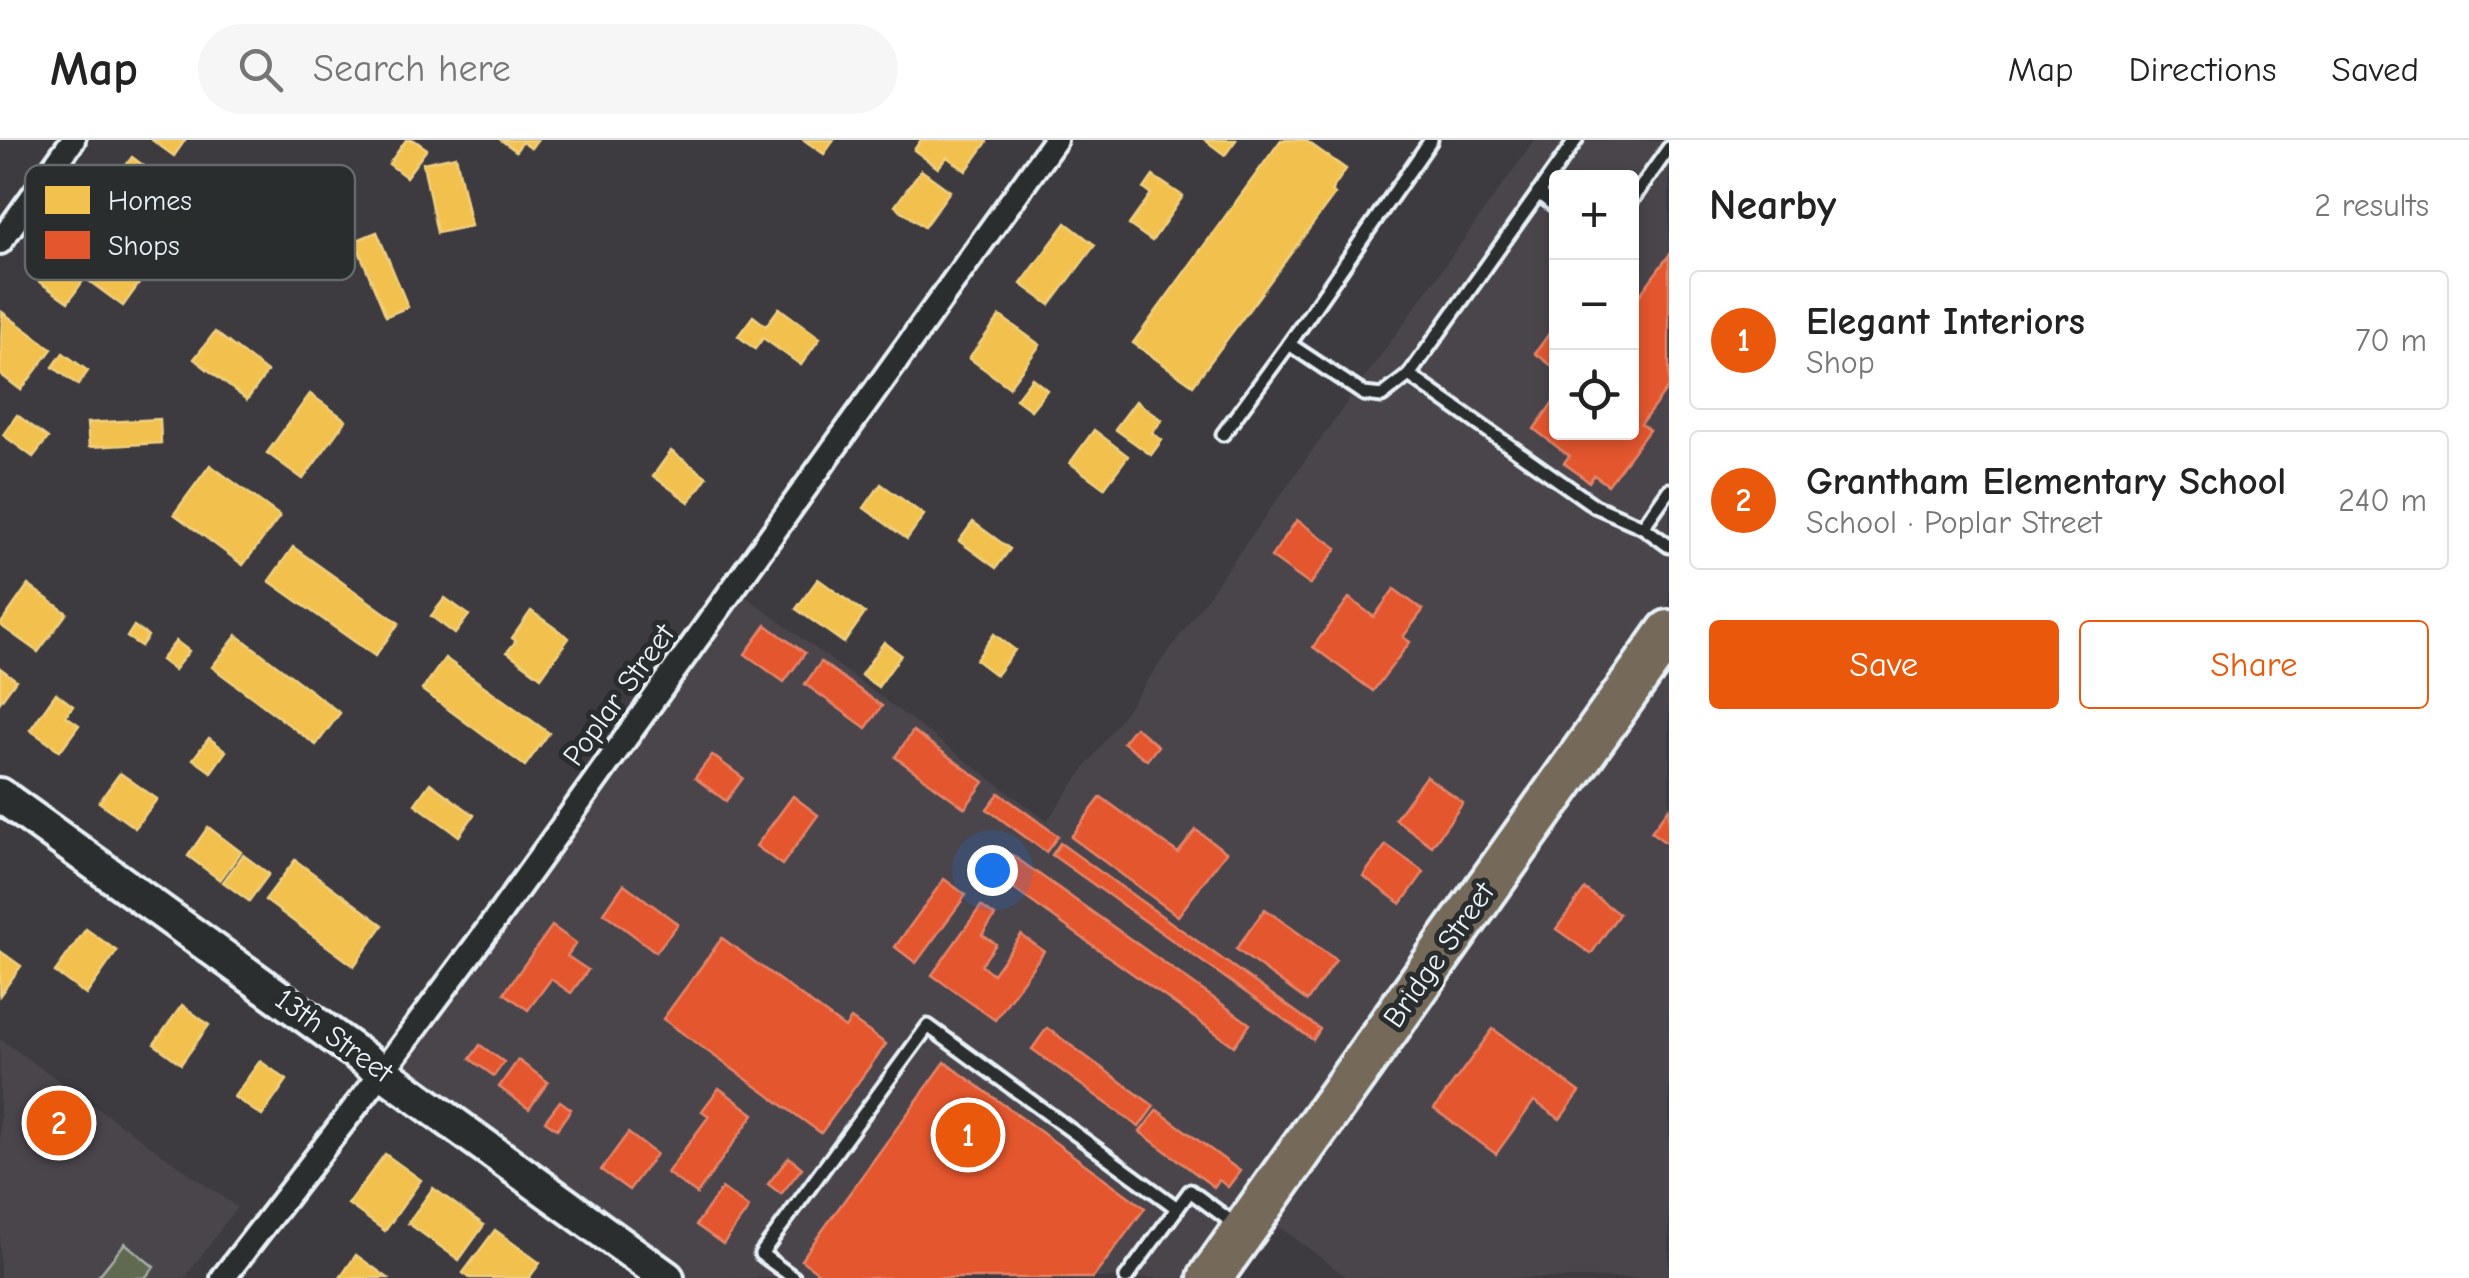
<!DOCTYPE html>
<meta charset="utf-8">
<style>
:root{--surface:#fff;--page:#f6f6f6;--text:#222;--muted:#767676;--line:#e0e0e0;--accent:#ea580c}
body{margin:0;font-family:"Comic Neue",sans-serif;background:var(--page);color:var(--text)}
.controls{position:absolute;right:30px;top:30px;display:grid;overflow:hidden;border-radius:10px;box-shadow:0 5px 15px #0003}
.controls button{width:90px;height:90px;display:grid;place-items:center;padding:0;border:0;border-bottom:2px solid var(--line);background:var(--surface);color:var(--text);font:50px sans-serif}
.you{position:absolute;left:992px;top:730px;width:35px;height:35px;margin:-25px;border:8px solid #fff;border-radius:50%;background:#1a73e8;box-shadow:0 0 0 15px #1a73e833}
.badge{display:grid;place-items:center;width:65px;height:65px;border-radius:50%;background:var(--accent);color:#fff;font-size:32px;font-weight:700}
.pin{position:absolute;translate:-50% -50%;border:5px solid #fff;box-shadow:0 2px 10px #0006}
.list{margin:0;padding:0;list-style:none}
h2{display:flex;justify-content:space-between;align-items:center;height:130px;margin:0;padding:0 40px;font-size:42px}
h2 small{font-size:32px;font-weight:400;color:var(--muted)}
.list li{display:grid;grid-template-columns:65px 1fr auto;gap:30px;align-items:center;box-sizing:border-box;height:140px;margin:0 20px 20px;padding:0 20px;border:2px solid var(--line);border-radius:10px}
.list b{display:block;font-size:38px;white-space:nowrap}
.list p{margin:0;font-size:32px;white-space:nowrap;color:var(--muted)}
.list em{font-size:32px;font-style:normal;color:var(--muted)}
.actions{display:flex;gap:20px;padding:30px 40px}
.actions a{flex:1;padding:22px 0;border:2px solid var(--accent);border-radius:10px;text-align:center;font-size:35px;color:var(--accent)}
.actions .main{background:var(--accent);color:#fff}
.icon{flex:none;width:55px;height:55px;fill:none;stroke:currentColor;stroke-width:2;stroke-linecap:round;stroke-linejoin:round}
.map{position:relative;flex:none;width:1669px;height:1138px;overflow:hidden}
header{display:flex;align-items:center;gap:60px;box-sizing:border-box;height:140px;padding:0 50px;background:var(--surface);border-bottom:2px solid var(--line)}
header strong{font-size:48px}
nav{display:flex;gap:55px;margin-inline-start:auto;font-size:35px}
.search{width:700px;height:90px;background:var(--page);display:flex;align-items:center;gap:25px;box-sizing:border-box;padding:0 35px;border-radius:55px;color:var(--muted);font-size:38px}
main{display:flex}
aside{flex:1;background:var(--surface)}
.map>svg:first-child{display:block}
</style>
<header>
<strong>Map</strong>
<div class="search"><svg class="icon" aria-label="search" viewBox="0 0 24 24"><circle cx="10" cy="10" r="6"/><path d="M15 15l6 6"/></svg>Search here</div>
<nav><a>Map</a><a>Directions</a><a>Saved</a></nav>
</header>
<main>
<div class="map">
<svg width="1669" height="1138" viewBox="0 0 1669 1138">
<rect width="100%" height="100%" fill="#3d3b40"/>
<filter id="ink" filterUnits="userSpaceOnUse"><feTurbulence type="fractalNoise" baseFrequency=".01" numOctaves="2"/><feDisplacementMap in="SourceGraphic" scale="20" xChannelSelector="R" yChannelSelector="G"/><feConvolveMatrix kernelMatrix="1 2 1 2 8 2 1 2 1" color-interpolation-filters="sRGB"/></filter>
<g filter="url(#ink)">
<g fill="#4a454c" fill-rule="evenodd">
<path d="M1535 0H1669V1138H1348L1258 1071 1210 1138H667L383 931 733 447 1047 681ZM1556 38H1632V292H1556Z"/>
<path d="M0 899 237 1067 185 1138H0Z"/>
</g>
<path fill="#616a51" stroke="#a4aea4" stroke-width="2.5" d="M125 1103 154 1127 145 1138H97Z"/>
<g fill="#f2c14e" stroke="#efcf81" stroke-width="2.5">
<path d="M152 0H185L174 16Z"/>
<path d="M406 0H414L427 9 406 37 389 24Z"/>
<path d="M501 0H537L531 8 522 2 516 11Z"/>
<path d="M804 0H834L824 14Z"/>
<path d="M921 0H985L987 2 966 31 947 17 938 28 914 10Z"/>
<path d="M1205 0H1236L1225 15Z"/>
<path d="M1281 0H1305L1346 29 1331 51 1335 54 1193 245 1133 203Z"/>
<path d="M456 16 471 86 437 93 423 23Z"/>
<path d="M132 17 160 38 115 99 88 79Z"/>
<path d="M921 30 950 51 924 87 895 66Z"/>
<path d="M1153 36 1183 56 1152 101 1129 85 1151 54 1144 49Z"/>
<path d="M1066 83 1095 105 1050 165 1021 144Z"/>
<path d="M76 90 143 138 123 166 85 138 68 162 38 141Z"/>
<path d="M377 92 408 167 386 176 355 101Z"/>
<path d="M779 168 820 198 801 225 763 198 755 209 738 196 753 176 766 186Z"/>
<path d="M2 172 52 209 21 250 0 234Z"/>
<path d="M1000 176 1040 205 1009 247 969 218Z"/>
<path d="M215 192 267 232 247 260 194 219Z"/>
<path d="M63 213 88 231 78 245 53 227Z"/>
<path d="M1032 238 1047 250 1031 270 1016 259Z"/>
<path d="M310 254 346 280 303 339 267 313Z"/>
<path d="M1136 261 1162 280 1152 293 1162 300 1151 315 1115 289Z"/>
<path d="M17 275 48 298 33 317 3 295Z"/>
<path d="M160 279 161 303 89 307 87 283Z"/>
<path d="M1094 290 1128 316 1104 348 1070 323Z"/>
<path d="M671 311 707 337 689 362 653 336Z"/>
<path d="M210 325 280 376 243 425 174 374Z"/>
<path d="M881 344 924 375 907 399 864 368Z"/>
<path d="M973 382 1010 409 996 428 959 401Z"/>
<path d="M293 407 399 483 375 516 269 441Z"/>
<path d="M818 439 865 473 844 503 796 469Z"/>
<path d="M28 445 67 473 38 512 0 485Z"/>
<path d="M445 458 469 475 455 494 431 476Z"/>
<path d="M531 471 569 498 541 537 507 512 516 501 512 498Z"/>
<path d="M134 486 148 496 141 506 127 497Z"/>
<path d="M994 494 1015 510 996 535 976 520Z"/>
<path d="M237 495 340 573 316 605 212 527Z"/>
<path d="M176 501 189 511 174 530 161 520Z"/>
<path d="M884 502 901 515 878 547 861 535Z"/>
<path d="M445 518 549 593 525 626 422 550Z"/>
<path d="M0 528 16 540 0 562Z"/>
<path d="M56 553 73 566 66 576 79 585 60 611 30 590Z"/>
<path d="M209 598 226 611 211 632 193 619Z"/>
<path d="M120 633 157 659 135 688 99 662Z"/>
<path d="M430 643 474 675 459 696 415 664Z"/>
<path d="M208 687 241 712 220 740 188 716Z"/>
<path d="M243 715 269 734 249 761 223 742Z"/>
<path d="M295 720 383 785 354 826 265 760Z"/>
<path d="M86 789 117 811 86 855 55 832Z"/>
<path d="M0 811 21 826 0 855Z"/>
<path d="M182 865 209 885 181 924 154 904Z"/>
<path d="M260 921 287 940 262 976 234 957Z"/>
<path d="M385 1014 421 1040 385 1091 348 1064Z"/>
<path d="M433 1048 484 1085 459 1120 408 1083Z"/>
<path d="M495 1090 540 1123 529 1138H470L463 1133Z"/>
<path d="M356 1115 388 1138H340Z"/>
</g>
<g fill="#e4572e" stroke="#e5856b" stroke-width="2.5">
<path d="M1669 115V246L1641 284 1649 290 1608 345 1594 335 1589 342 1564 323 1569 316 1534 289 1556 258V292H1632V150L1639 156Z"/>
<path d="M1556 184V229L1535 213Z"/>
<path d="M1297 380 1337 408 1310 445 1271 417Z"/>
<path d="M1394 449 1423 470 1403 497 1410 502 1373 551 1313 507 1349 458 1374 477Z"/>
<path d="M766 485 805 513 784 542 745 514Z"/>
<path d="M821 522 882 566 866 588 805 544Z"/>
<path d="M1135 587 1158 606 1147 620 1123 602Z"/>
<path d="M913 591 984 642 965 668 895 617Z"/>
<path d="M712 615 743 638 726 661 695 638Z"/>
<path d="M1426 636 1463 663 1432 706 1395 679Z"/>
<path d="M999 653 1058 696 1046 712 987 669Z"/>
<path d="M793 656 818 675 782 725 756 706Z"/>
<path d="M1101 657 1178 713 1196 690 1226 712 1178 776 1071 697Z"/>
<path d="M1669 668V705L1651 692Z"/>
<path d="M1060 703 1320 889 1313 900 1052 715Z"/>
<path d="M1386 705 1424 732 1401 764 1363 736Z"/>
<path d="M1012 715 1250 884 1234 906 997 737Z"/>
<path d="M944 739 966 755 916 823 895 807Z"/>
<path d="M624 744 678 784 656 812 604 773Z"/>
<path d="M1585 749 1619 774 1591 814 1556 789Z"/>
<path d="M981 766 995 776 982 795 996 804 981 825 993 834 1021 795 1044 811 995 880 932 835Z"/>
<path d="M1265 769 1336 820 1307 861 1236 809Z"/>
<path d="M552 786 576 803 567 816 588 830 571 853 551 839 528 870 504 853Z"/>
<path d="M722 798 845 888 851 879 886 904 821 993 663 879Z"/>
<path d="M1047 888 1154 966 1139 987 1032 909Z"/>
<path d="M1493 889 1580 952 1560 979 1534 961 1496 1014 1434 969Z"/>
<path d="M480 905 504 922 494 936 470 919Z"/>
<path d="M518 920 548 942 529 969 499 947Z"/>
<path d="M945 922 1145 1068 1093 1138H826L801 1120Z"/>
<path d="M719 948 754 974 697 1054 667 1033 709 976 702 971Z"/>
<path d="M560 961 571 969 557 989 545 981Z"/>
<path d="M1157 970 1240 1031 1228 1047 1219 1040 1214 1047 1140 992Z"/>
<path d="M628 993 656 1014 629 1050 601 1030Z"/>
<path d="M789 1017 802 1028 781 1054 768 1044Z"/>
<path d="M722 1048 749 1068 723 1104 696 1085Z"/>
</g>
<g fill="none" stroke-linecap="round" stroke-linejoin="round">
<defs>
<g id="lane">
<path d="M1576 0 1409 235 1595 366 1643 387"/>
<path d="M1538 53 1556 67"/>
<path d="M1632 60 1669 8"/>
<path d="M1289 204 1431 0"/>
<path d="M1223 294 1289 204 1364 254 1382 256 1409 235"/>
<path d="M1669 350 1643 387 1669 406"/>
<path d="M794 1138 761 1114 928 886 1177 1068"/>
<path d="M1126 1138 1190 1051 1236 1085"/>
</g>
<g id="street">
<path d="M0 102 73 0"/>
<path d="M223 1138 383 931 498 776 1055 0"/>
</g>
<path id="secondary" d="M0 655 667 1138"/>
<path id="highway" d="M1210 1138 1669 492"/>
</defs>
<use href="#lane" stroke="#e8f1f8" stroke-width="19"/>
<use href="#street" stroke="#e8f1f8" stroke-width="30"/>
<use href="#secondary" stroke="#e8f1f8" stroke-width="40"/>
<use href="#highway" stroke="#e8f1f8" stroke-width="50"/>
<use href="#lane" stroke="#2a2d2e" stroke-width="11"/>
<use href="#street" stroke="#2a2d2e" stroke-width="22"/>
<use href="#secondary" stroke="#2a2d2e" stroke-width="32"/>
<use href="#highway" stroke="#746a5a" stroke-width="42"/>
</g>
</g>
<g text-anchor="middle" dominant-baseline="central" stroke-width="10" stroke-linejoin="round" paint-order="stroke">
<g font-size="30" fill="#e8f1f8" stroke="#2a2d2e">
<text transform="translate(619 555) rotate(-54)">Poplar Street</text>
<text transform="translate(1439 815) rotate(-55)">Bridge Street</text>
<text transform="translate(334 896) rotate(36)">13th Street</text>
</g>
</g>
<rect x="25" y="25" width="330" height="115" rx="15" fill="#2a2d2e" stroke="#63686b" stroke-width="2.5"/>
<rect x="45" y="46" width="45" height="28" fill="#f2c14e"/>
<rect x="45" y="91" width="45" height="28" fill="#e4572e"/>
<g font-size="28" fill="#e8f1f8">
<text x="108" y="70">Homes</text>
<text x="108" y="115">Shops</text>
</g>
</svg>
<div class="controls">
<button>+</button>
<button>−</button>
<button><svg class="icon" aria-label="locate" viewBox="0 0 24 24"><circle cx="12" cy="12" r="6"/><path d="M12 2v4M12 18v4M2 12h4M18 12h4"/></svg></button>
</div>
<div class="you"></div>
<div class="pin badge" style="left:968px;top:995px">1</div>
<div class="pin badge" style="left:59px;top:983px">2</div>
</div>
<aside>
<h2>Nearby<small>2 results</small></h2>
<ul class="list">
<li><span class="badge">1</span><div><b>Elegant Interiors</b><p>Shop</p></div><em>70 m</em></li>
<li><span class="badge">2</span><div><b>Grantham Elementary School</b><p>School · Poplar Street</p></div><em>240 m</em></li>
</ul>
<div class="actions"><a class="main">Save</a><a>Share</a></div>
</aside>
</main>
